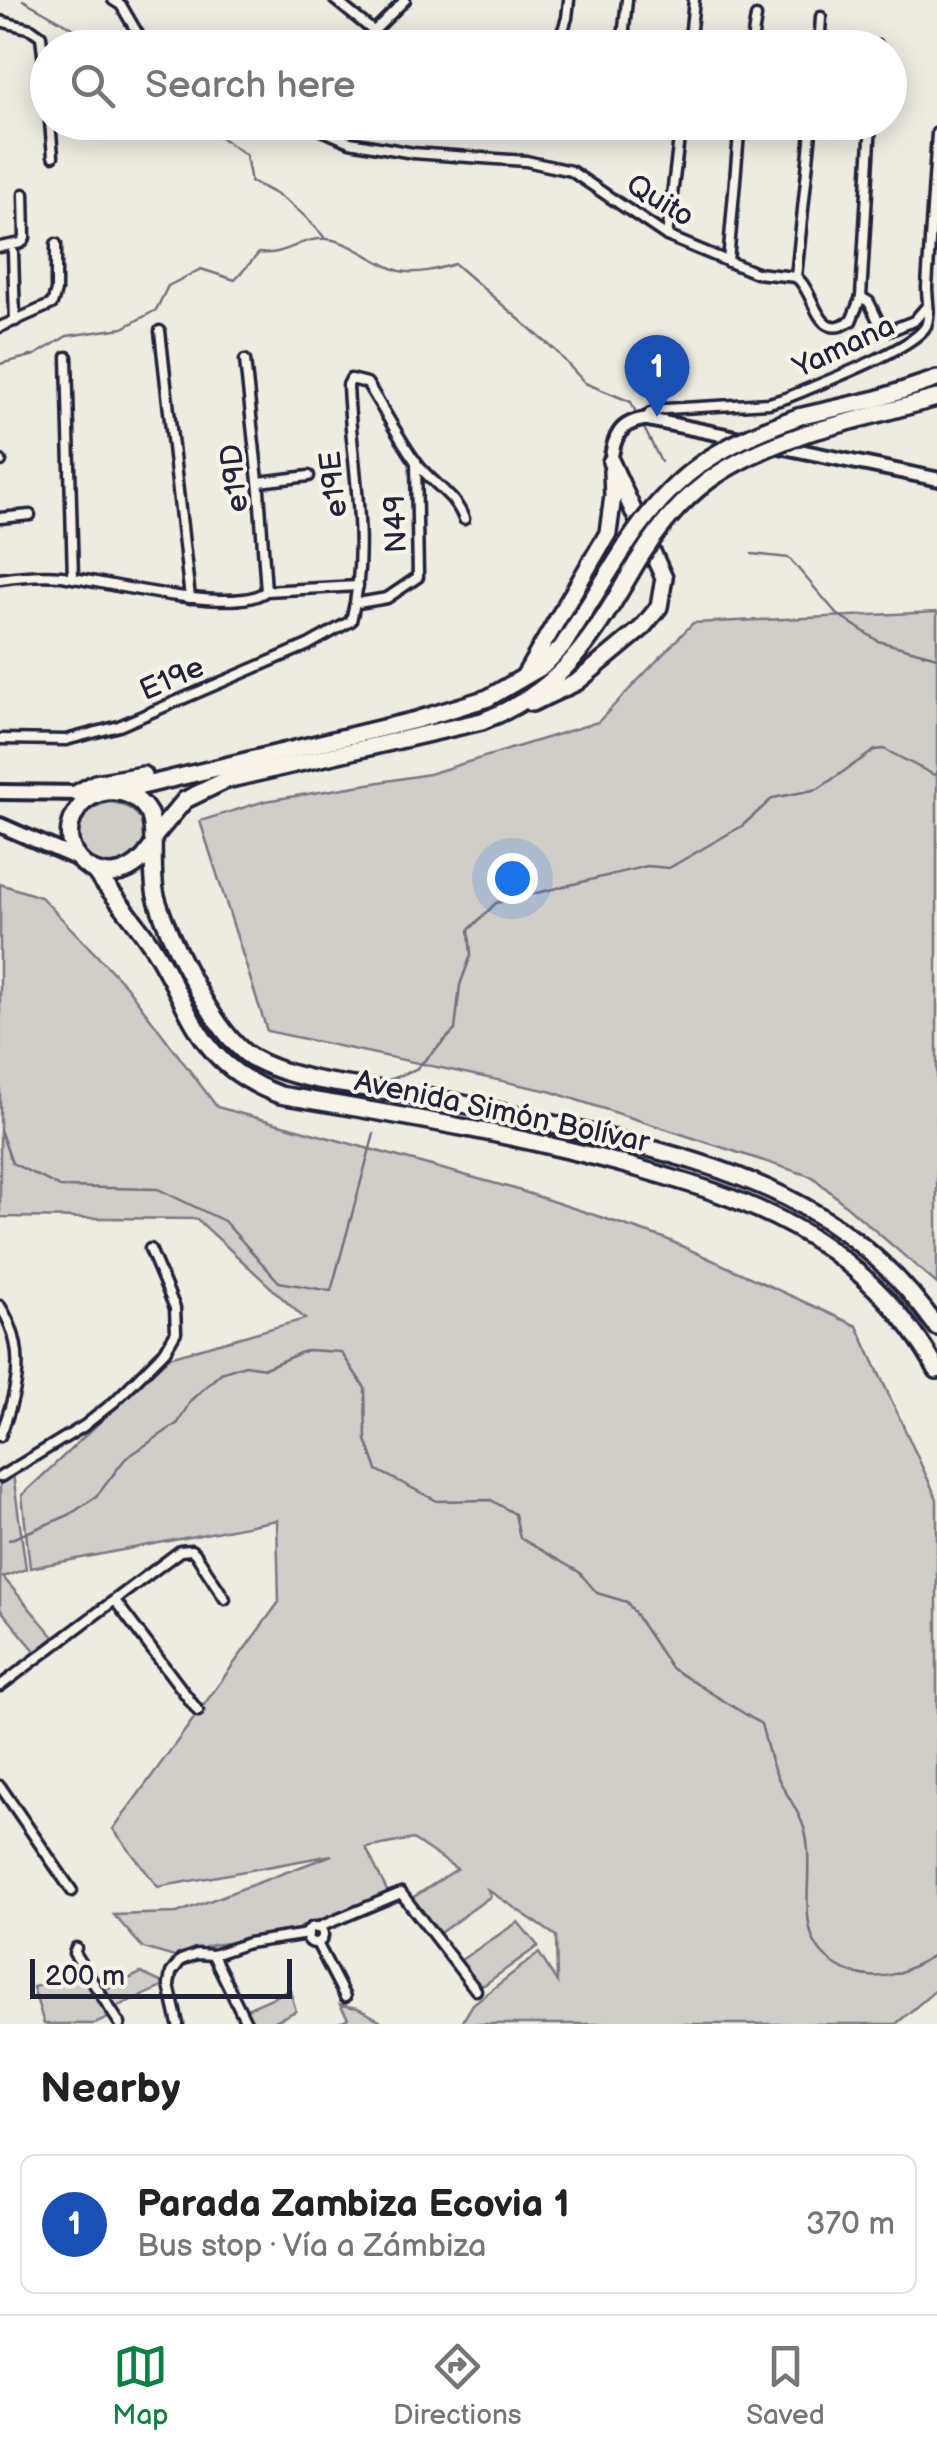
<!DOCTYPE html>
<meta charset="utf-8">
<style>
:root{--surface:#fff;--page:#f6f6f6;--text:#222;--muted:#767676;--line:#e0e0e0;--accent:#0b8043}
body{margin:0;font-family:"Balsamiq Sans",sans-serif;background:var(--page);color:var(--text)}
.scale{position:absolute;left:30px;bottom:25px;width:262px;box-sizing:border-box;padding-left:10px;border:5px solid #22223b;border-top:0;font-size:28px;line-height:35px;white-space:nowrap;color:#22223b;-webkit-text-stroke:8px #f7f3e8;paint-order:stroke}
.you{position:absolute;left:512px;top:878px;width:35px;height:35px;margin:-25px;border:8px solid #fff;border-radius:50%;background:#1a73e8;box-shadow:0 0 0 15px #1a73e833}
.badge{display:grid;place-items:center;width:65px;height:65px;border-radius:50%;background:var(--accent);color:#fff;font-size:32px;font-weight:700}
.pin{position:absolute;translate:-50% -82px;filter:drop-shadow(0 2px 5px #0008)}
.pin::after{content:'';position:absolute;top:52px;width:35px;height:30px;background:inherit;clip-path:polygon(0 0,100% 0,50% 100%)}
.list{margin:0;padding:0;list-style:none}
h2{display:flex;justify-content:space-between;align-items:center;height:130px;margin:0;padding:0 40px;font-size:42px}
h2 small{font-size:32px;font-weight:400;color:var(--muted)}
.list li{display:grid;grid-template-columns:65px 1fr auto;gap:30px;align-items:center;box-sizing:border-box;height:140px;margin:0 20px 20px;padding:0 20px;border:2px solid var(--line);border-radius:15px}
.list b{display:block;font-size:38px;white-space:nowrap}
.list p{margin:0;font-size:32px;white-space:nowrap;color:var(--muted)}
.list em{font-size:32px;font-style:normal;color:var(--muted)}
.icon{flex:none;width:55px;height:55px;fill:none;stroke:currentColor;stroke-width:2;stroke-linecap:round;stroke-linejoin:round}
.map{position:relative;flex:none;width:937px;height:2024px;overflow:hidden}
.search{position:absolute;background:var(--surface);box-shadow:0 5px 25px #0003;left:30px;right:30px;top:30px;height:110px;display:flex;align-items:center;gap:25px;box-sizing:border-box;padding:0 35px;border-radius:55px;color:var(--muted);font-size:38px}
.sheet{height:290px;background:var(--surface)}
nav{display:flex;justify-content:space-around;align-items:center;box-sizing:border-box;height:140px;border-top:2px solid var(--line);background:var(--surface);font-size:28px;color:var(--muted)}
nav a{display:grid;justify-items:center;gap:5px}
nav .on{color:var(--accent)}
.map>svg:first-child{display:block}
</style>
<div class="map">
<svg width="937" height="2024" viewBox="0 0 937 2024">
<rect width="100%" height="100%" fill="#eeebe1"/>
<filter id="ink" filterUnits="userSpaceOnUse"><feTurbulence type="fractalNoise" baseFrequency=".01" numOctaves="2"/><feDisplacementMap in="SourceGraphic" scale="20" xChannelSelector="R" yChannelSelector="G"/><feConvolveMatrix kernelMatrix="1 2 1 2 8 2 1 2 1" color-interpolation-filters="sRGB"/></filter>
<g filter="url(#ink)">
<g fill="#d1cdc9" stroke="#7a7882" stroke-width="2.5">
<path d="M937 612V1284L813 1177 549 1091 267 1031 200 821 265 801 429 774 598 722 693 623Z"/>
<path d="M112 802C140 808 152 827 144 854L104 873 78 851C76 824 82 806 112 802Z"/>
<path d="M0 884 41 897 126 986 217 1107 515 1189 664 1238 857 1326 937 1499V1989L896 2024H461L473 2004 539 1953 557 1982 556 1936 488 1890 491 1896 437 1935 409 1900 457 1869 413 1839 366 1848 389 1895 301 1927 304 1933 212 1945 178 1958 143 1948 114 1915 177 1913 332 1855 158 1887 113 1829 279 1602 277 1520 30 1568 22 1495 169 1357 305 1319 197 1219 0 1217Z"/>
<path d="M13 1474 26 1569 3 1577 54 1637 36 1652 0 1609V1484Z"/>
<path d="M518 1922 538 1946 484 1985H476L458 1962Z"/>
<path d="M83 1973 110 2017 95 2024H44L33 1987Z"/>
<path d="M141 1973 167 1985 112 2009 100 1992Z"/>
<path d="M290 1990 296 2011 269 2024H246L242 2011Z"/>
<path d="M340 2005 358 2008 386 2024H336L348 2018Z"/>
</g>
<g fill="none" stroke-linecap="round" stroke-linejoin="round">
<g stroke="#716f7b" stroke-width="2.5">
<path d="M23 0 80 32 93 48"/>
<path d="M199 122 246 155 251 182C283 195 302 211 324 237"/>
<path d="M0 364 35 355 67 336 123 328 156 310 168 286 201 269 235 280 259 253C287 256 300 237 327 239 354 242 375 264 400 271 417 275 438 269 455 264L556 351 585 383 631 402 638 417"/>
<path d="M642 424 661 462"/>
<path d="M752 554 789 558 837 614 878 641 937 657"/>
<path d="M389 1080 416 1069 455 1030 460 985 471 955 469 930 496 903 647 866 669 868 742 826 773 798 818 789 875 750 884 749 934 775 937 773"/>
<path d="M0 1130 12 1163 60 1187 158 1189 224 1221 279 1282 331 1291 374 1134"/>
<path d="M9 1540 69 1515 96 1497 125 1459 178 1423 191 1400 221 1373 245 1365 265 1368 307 1350 341 1352 365 1388 366 1440 377 1470 437 1501 491 1500 515 1514 520 1538 579 1572 597 1593 627 1602 671 1668 761 1724C766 1741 769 1760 777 1776 785 1793 800 1812 805 1831 818 1883 784 1948 851 1972 886 1984 907 1971 937 1953"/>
</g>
<defs>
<g id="street">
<path d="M113 0 121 5 146 48"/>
<path d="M335 0 372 30"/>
<path d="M0 21 31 29 41 36 48 100"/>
<path d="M357 48 405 0"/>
<path d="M557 48 567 18 569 0"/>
<path d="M622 48 627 0"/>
<path d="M689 48 694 0"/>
<path d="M751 48 756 17"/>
<path d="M819 48 821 17"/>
<path d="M877 48 878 46"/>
<path d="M50 122 53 156"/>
<path d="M303 122 350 142 413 153 526 161 571 171 667 236 756 273 796 277C817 293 815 343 851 321L861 297 869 302 881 327 891 330 914 321 927 306"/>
<path d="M717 122 740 124"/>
<path d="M667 236 681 122"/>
<path d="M0 247 21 243 25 238 24 194"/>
<path d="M13 252 15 321"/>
<path d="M728 262 740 122"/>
<path d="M796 277 812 122"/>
<path d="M861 297 871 122"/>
<path d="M0 327 52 304 56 291V244"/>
<path d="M160 331 190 598"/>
<path d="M67 357 73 578"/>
<path d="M245 360 259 490 266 591"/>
<path d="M646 419 650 413 665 409 769 403 786 398C814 386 914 349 926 326 931 314 927 300 927 287L937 133"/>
<path d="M0 461H1"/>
<path d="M259 482 309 476"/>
<path d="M0 518 30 515"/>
<path d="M0 579C21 576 40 574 61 576 102 581 236 616 266 591L358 586"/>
<path d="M358 603 387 598 418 577 416 461"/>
<path d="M0 739 66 740 119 726 308 645 351 621C371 544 351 464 348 385L351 379 367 383C384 410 399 439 418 465 434 485 455 495 464 519"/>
<path d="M0 1306C28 1349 18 1391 0 1436"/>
<path d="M0 1477 84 1426 114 1402 165 1351 176 1332 175 1308 150 1249"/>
<path d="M116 1602 198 1711"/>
<path d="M0 1686 180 1551 191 1550 195 1553 225 1599"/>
<path d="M0 1786 72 1891"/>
<circle cx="315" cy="1935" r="8"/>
<path d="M317 1928 401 1893 476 1990"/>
<path d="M317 1943 345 1997"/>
<path d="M76 1948 74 1953 120 2024"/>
<path d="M213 1955 247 2024"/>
<path d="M178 2024 169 1985 171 1973 181 1960 197 1954 213 1955 248 1943 308 1934"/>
</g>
<path id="secondary" d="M611 462C613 437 620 422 646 419L937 479"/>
<g id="primary">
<path d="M0 792 83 793"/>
<path d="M0 825 78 859"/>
</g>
<g id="highway">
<path d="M798 417 877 399 937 379"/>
<path d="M807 433 937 398"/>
<path d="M525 675 608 533 613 496 612 471"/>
<path d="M532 703 577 682 641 629 659 607 664 578 611 462"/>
<path d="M117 792 416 720 488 698 543 666 562 647 627 544"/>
<path d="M77 793 95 783 143 775"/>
<path d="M153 838 185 800 226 780 482 721C565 690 595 634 637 562"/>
<path d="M151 848C116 903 50 860 75 814 90 785 133 784 149 814 157 830 150 872 156 896 167 936 215 1035 251 1057 297 1084 368 1086 420 1096 480 1106 538 1120 597 1135 737 1169 850 1204 937 1327"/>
<path d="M95 872C114 896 135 920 152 946 195 1014 195 1063 280 1095 398 1115 515 1134 630 1166 686 1182 742 1198 794 1227 852 1259 906 1312 937 1370"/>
</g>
</defs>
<use href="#street" stroke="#22223b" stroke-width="15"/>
<use href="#secondary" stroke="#22223b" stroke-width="19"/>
<use href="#primary" stroke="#22223b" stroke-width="20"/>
<use href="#highway" stroke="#22223b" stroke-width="22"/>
<use href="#street" stroke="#f7f3e8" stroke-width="8"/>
<use href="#secondary" stroke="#f7f3e8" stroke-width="11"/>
<use href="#primary" stroke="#f7f3e8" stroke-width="12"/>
<use href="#highway" stroke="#f7f3e8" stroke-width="15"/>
<defs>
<g id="highway-bridge">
<path d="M627 544C674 473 719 445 798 417"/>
<path d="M637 562C684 487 725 462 807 433"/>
</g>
</defs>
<use href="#highway-bridge" stroke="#22223b" stroke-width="22" stroke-linecap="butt"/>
<use href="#highway-bridge" stroke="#f7f3e8" stroke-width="15"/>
</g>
</g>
<g text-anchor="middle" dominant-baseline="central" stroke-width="8" stroke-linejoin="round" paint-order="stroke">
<g font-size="30" fill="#22223b" stroke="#f7f3e8">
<text transform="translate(660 201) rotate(31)">Quito</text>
<text transform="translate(844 347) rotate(-25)">Yamana</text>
<text transform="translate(235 478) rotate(-96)">e19D</text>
<text transform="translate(334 484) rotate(-96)">e19E</text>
<text transform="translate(396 524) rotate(-92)">N49</text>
<text transform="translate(172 679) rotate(-24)">E19e</text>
<text transform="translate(502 1112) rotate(12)">Avenida Simón Bolívar</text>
</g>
</g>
</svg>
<div class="scale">200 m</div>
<div class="you"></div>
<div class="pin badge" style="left:657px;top:417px;background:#1a4fb4">1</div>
<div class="search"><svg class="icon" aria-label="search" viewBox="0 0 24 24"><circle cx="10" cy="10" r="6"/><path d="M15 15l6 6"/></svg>Search here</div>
</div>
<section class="sheet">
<h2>Nearby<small></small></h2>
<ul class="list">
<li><span class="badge" style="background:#1a4fb4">1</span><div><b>Parada Zambiza Ecovia 1</b><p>Bus stop · Vía a Zámbiza</p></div><em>370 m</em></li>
</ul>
</section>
<nav>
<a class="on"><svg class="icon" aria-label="map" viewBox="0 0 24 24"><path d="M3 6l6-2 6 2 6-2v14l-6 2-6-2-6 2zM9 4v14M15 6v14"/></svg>Map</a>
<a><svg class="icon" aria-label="directions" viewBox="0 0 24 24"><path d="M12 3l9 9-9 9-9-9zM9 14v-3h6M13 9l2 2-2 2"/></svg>Directions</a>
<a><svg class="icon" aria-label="saved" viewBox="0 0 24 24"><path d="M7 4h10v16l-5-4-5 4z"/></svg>Saved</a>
</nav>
